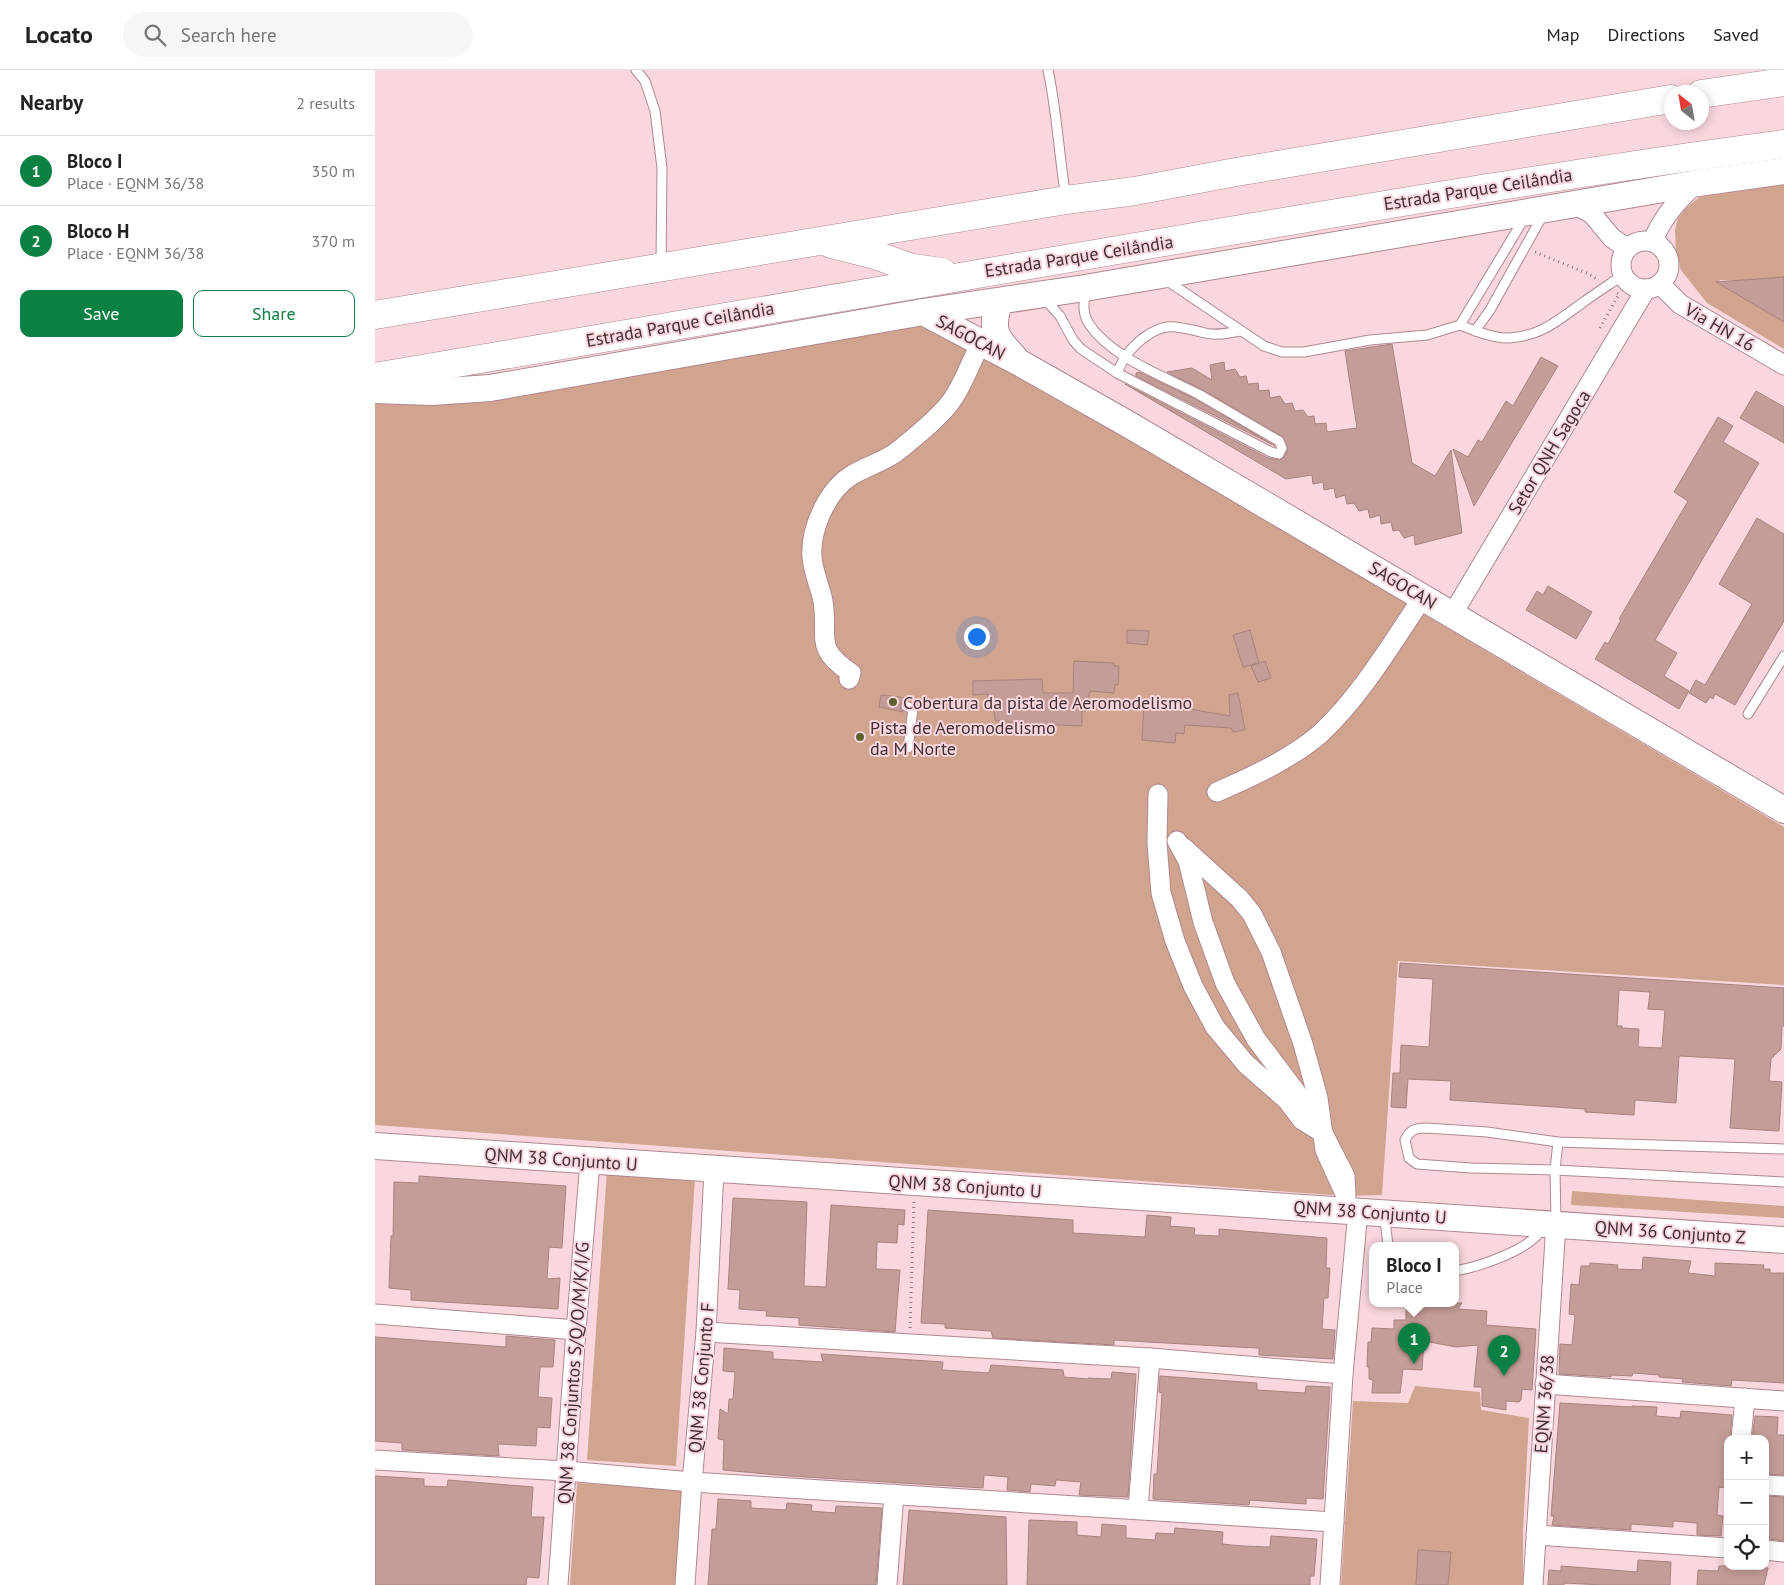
<!DOCTYPE html>
<meta charset="utf-8">
<style>
:root{--surface:#fff;--page:#f6f6f6;--text:#222;--muted:#767676;--line:#e0e0e0;--accent:#0b8043}
body{margin:0;font-family:"PT Sans",sans-serif;background:var(--page);color:var(--text)}
.controls{position:absolute;right:15px;bottom:15px;display:grid;overflow:hidden;border-radius:10px;box-shadow:0 2px 12px #0003}
.controls button{width:45px;height:45px;display:grid;place-items:center;padding:0;border:0;border-bottom:1px solid var(--line);background:var(--surface);color:var(--text);font:25px sans-serif}
.compass{position:absolute;left:1289px;top:15px;width:45px;height:45px;border-radius:50%;background:var(--surface);box-shadow:0 2px 12px #0003;rotate:329deg}
.you{position:absolute;left:601px;top:566px;width:18px;height:18px;margin:-12px;border:4px solid #fff;border-radius:50%;background:#1a73e8;box-shadow:0 0 0 8px #1a73e833}
.badge{display:grid;place-items:center;width:32px;height:32px;border-radius:50%;background:var(--accent);color:#fff;font-size:16px;font-weight:700}
.pin{position:absolute;translate:-50% -41px;filter:drop-shadow(0 1px 2px #0008)}
.pin::after{content:'';position:absolute;top:26px;width:18px;height:15px;background:inherit;clip-path:polygon(0 0,100% 0,50% 100%)}
.popup{position:absolute;left:994px;top:1172px;width:90px;height:65px;box-sizing:border-box;display:grid;place-content:center;border-radius:10px;background:var(--surface);filter:drop-shadow(0 1px 4px #0005);font-size:16px;white-space:nowrap;color:var(--muted)}
.popup b{font-size:19px;color:var(--text)}
.popup::after{content:'';position:absolute;left:50%;top:100%;margin-left:-10px;border:10px solid transparent;border-top-color:var(--surface)}
.list{margin:0;padding:0;list-style:none}
h2{display:flex;justify-content:space-between;align-items:center;height:65px;margin:0;padding:0 20px;font-size:21px}
h2 small{font-size:16px;font-weight:400;color:var(--muted)}
.list li{display:grid;grid-template-columns:32px 1fr auto;gap:15px;align-items:center;box-sizing:border-box;height:70px;padding:0 20px;border-top:1px solid var(--line)}
.list b{display:block;font-size:19px;white-space:nowrap}
.list p{margin:0;font-size:16px;white-space:nowrap;color:var(--muted)}
.list em{font-size:16px;font-style:normal;color:var(--muted)}
.actions{display:flex;gap:10px;padding:15px 20px}
.actions a{flex:1;padding:11px 0;border:1px solid var(--accent);border-radius:10px;text-align:center;font-size:18px;color:var(--accent)}
.actions .main{background:var(--accent);color:#fff}
.icon{flex:none;width:28px;height:28px;fill:none;stroke:currentColor;stroke-width:2;stroke-linecap:round;stroke-linejoin:round}
.map{position:relative;flex:none;width:1409px;height:1515px;overflow:hidden}
header{display:flex;align-items:center;gap:30px;box-sizing:border-box;height:70px;padding:0 25px;background:var(--surface);border-bottom:1px solid var(--line)}
header strong{font-size:24px}
nav{display:flex;gap:28px;margin-inline-start:auto;font-size:18px}
.search{width:350px;height:45px;background:var(--page);display:flex;align-items:center;gap:12px;box-sizing:border-box;padding:0 18px;border-radius:28px;color:var(--muted);font-size:19px}
main{display:flex}
aside{flex:1;background:var(--surface)}
.map>svg:first-child{display:block}
</style>
<header>
<strong>Locato</strong>
<div class="search"><svg class="icon" aria-label="search" viewBox="0 0 24 24"><circle cx="10" cy="10" r="6"/><path d="M15 15l6 6"/></svg>Search here</div>
<nav><a>Map</a><a>Directions</a><a>Saved</a></nav>
</header>
<main>
<aside>
<h2>Nearby<small>2 results</small></h2>
<ul class="list">
<li><span class="badge">1</span><div><b>Bloco I</b><p>Place · EQNM 36/38</p></div><em>350 m</em></li>
<li><span class="badge">2</span><div><b>Bloco H</b><p>Place · EQNM 36/38</p></div><em>370 m</em></li>
</ul>
<div class="actions"><a class="main">Save</a><a>Share</a></div>
</aside>
<div class="map">
<svg width="1409" height="1515" viewBox="0 0 1409 1515">
<rect width="100%" height="100%" fill="#fad7de"/>
<g fill="#d0a48e">
<path d="M1409 112V212L1344 210 1409 249V279L1332 233 1306 200 1301 181 1300 160 1303 148 1312 137 1326 126Z"/>
<path d="M539 254H559L1037 532 1050 545 1409 757V915L1023 891 1007 1125 971 1126 0 1055V327Z"/>
<path d="M232 1100 320 1108 301 1396 212 1390Z"/>
<path d="M1197 1121 1409 1136V1148L1196 1135Z"/>
<path d="M1040 1316 1105 1322 1106 1340 1154 1348 1148 1462V1515H966L978 1331 1033 1333Z"/>
<path d="M202 1413 309 1419 303 1515H195Z"/>
</g>
<g fill="#c59d98" stroke="#a9837e" fill-rule="evenodd">
<path d="M1409 207V252L1341 212Z"/>
<path d="M1017 274 1037 393 1060 406 1076 380 1087 463 1040 475 1039 465 1029 468 1024 460 1018 461 1016 452 1006 454 1005 445 995 448 993 439 984 441 979 433 972 434 970 425 961 428 959 418 949 420 948 412 938 414 937 405 911 409 750 314 893 388 905 390 909 387 913 379 907 366 828 320 792 302 817 298 837 310 835 295 849 292 850 301 860 299 865 307 871 306 873 314 883 313 884 321 894 320 895 328 905 326 910 334 917 333 920 341 928 340 933 347 939 346 940 354 951 353 952 362 982 358 970 281Z"/>
<path d="M1166 287 1183 296 1099 436 1078 379 1093 387 1103 370 1107 372 1131 331 1138 336Z"/>
<path d="M764 302 822 330 900 376 761 306V303Z"/>
<path d="M1381 321 1409 337V373L1365 348Z"/>
<path d="M1343 347 1358 356 1348 372 1384 393 1280 570 1302 583 1289 606 1314 621 1304 639 1220 589 1230 572 1233 574 1246 550 1244 549 1313 431 1299 422Z"/>
<path d="M1382 448 1409 464V551L1360 635 1340 624 1338 629 1335 627 1331 633 1314 623 1321 610 1330 615 1377 534 1344 514Z"/>
<path d="M1173 516 1217 542 1201 569 1151 540 1162 521 1168 525Z"/>
<path d="M752 560 774 561 772 575 752 573Z"/>
<path d="M875 560 884 593 868 597 858 565Z"/>
<path d="M699 591 739 593V596H744L743 615 740 614 739 623 715 621 710 641H707V656L640 653 620 650 619 636 612 634 613 624 598 625V611L667 609 668 623H698Z"/>
<path d="M890 591 896 608 883 612 876 596Z"/>
<path d="M863 623 870 660 858 662 856 658 810 655 809 664 801 663 800 673 767 670 769 634H784L809 640V638L855 646 854 625Z"/>
<path d="M506 625 533 628 525 634 526 639 528 642 504 637Z"/>
<path d="M1025 893 1409 918V956H1407L1406 979 1396 989 1394 1011 1407 1012 1404 1061 1355 1058 1360 989 1304 986 1301 1033 1260 1030 1259 1045 1210 1042V1039L1075 1030 1076 1011 1033 1009 1031 1038 1016 1037 1018 1003H1025L1026 975 1054 977 1058 909 1024 907ZM1244 920 1275 922 1273 939 1290 940 1287 978 1263 977 1264 959 1247 958V956H1242Z"/>
<path d="M44 1106 191 1116 187 1178 174 1177 172 1209 185 1208 183 1239 36 1230V1220L14 1218 16 1166H18L19 1112 44 1113Z"/>
<path d="M358 1128 432 1132 429 1216 451 1217 456 1135 530 1140 529 1155 523 1154 522 1173 502 1172 501 1199 525 1200 520 1262 424 1255V1248L391 1246 392 1241 364 1239 365 1220 353 1219Z"/>
<path d="M553 1140 698 1150V1163L770 1167 772 1145 796 1147 795 1156 820 1158 819 1165 844 1166V1159L952 1168 951 1198H955L953 1228H949L947 1259 960 1260 958 1289 884 1285V1278L861 1277 739 1270V1275L618 1268 616 1261 570 1258V1254L546 1253Z"/>
<path d="M1268 1187 1316 1191 1313 1203 1340 1206V1193L1389 1195 1388 1199H1395V1203H1409V1313L1357 1310 1356 1316 1307 1312 1308 1309 1284 1307V1305L1258 1303 1257 1306 1236 1305V1307L1184 1304 1185 1274 1197 1275 1200 1245 1194 1244 1196 1214 1204 1215 1206 1196H1215V1193L1243 1195 1242 1199 1267 1200Z"/>
<path d="M1040 1233 1068 1235V1233H1087L1083 1239 1112 1241 1111 1255 1161 1259 1157 1320 1147 1319 1146 1330H1145L1144 1332 1131 1331V1340L1107 1336V1317H1099L1103 1275 1081 1277 1049 1271 1047 1300 1028 1299 1025 1323H997L998 1310 994 1309V1297H992L993 1272H996L997 1258 1019 1259V1250H1031V1235L1039 1236Z"/>
<path d="M131 1266 180 1270 178 1297H165L163 1327 177 1328 175 1358 162 1357 161 1376 123 1374 124 1386 27 1380V1373L0 1371V1267L131 1277Z"/>
<path d="M349 1278 398 1282V1289L448 1292 446 1284 568 1292 567 1300 614 1303 616 1295 688 1300 689 1307 713 1309V1308L736 1309 737 1302 761 1304 753 1427 704 1425 706 1412 681 1410 680 1416 656 1414 655 1422 632 1420 633 1407 609 1405 608 1418 414 1406 348 1400 349 1370 343 1369 345 1339 353 1344 354 1329H358L360 1302 348 1301Z"/>
<path d="M785 1306 882 1313V1320L930 1323 931 1316 955 1317 948 1429 931 1428V1434L875 1430 874 1435 778 1429 779 1404H782L787 1323 784 1322Z"/>
<path d="M1185 1333 1257 1337V1336L1282 1337 1281 1346 1305 1348 1306 1341 1357 1345 1355 1369H1353L1350 1418 1344 1417 1342 1445 1348 1446 1346 1466 1322 1465V1453L1298 1451V1457L1256 1454V1460L1177 1455 1179 1446H1176Z"/>
<path d="M1380 1346 1403 1347 1402 1365H1409V1405L1390 1404V1369H1377Z"/>
<path d="M0 1406 49 1409V1416L72 1417 73 1410 158 1417 156 1447H169L164 1508 152 1507 151 1515H0Z"/>
<path d="M1390 1426 1409 1427V1471L1394 1469V1464L1390 1463Z"/>
<path d="M343 1429 376 1431V1438L411 1440 412 1433 437 1435 436 1441 460 1443 461 1436 507 1438 501 1515H333L337 1459H341Z"/>
<path d="M534 1440 631 1447 632 1515H528Z"/>
<path d="M654 1450 702 1452V1465L726 1467 727 1454 751 1456V1468L780 1470 781 1463 799 1464 800 1458 848 1462 847 1474 867 1476 895 1477 896 1466 942 1469 939 1506H935V1515H652Z"/>
<path d="M1043 1480 1076 1482 1073 1515H1041Z"/>
<path d="M1263 1490 1296 1492 1295 1515H1227L1189 1513V1515H1173L1174 1500 1186 1501V1496L1262 1502Z"/>
<path d="M1344 1496H1374L1393 1498 1389 1515H1322L1323 1500 1343 1501Z"/>
</g>
<g fill="none" stroke-linecap="round" stroke-linejoin="round">
<defs>
<g id="lane">
<path d="M261 0 270 11 280 41 287 98 286 195"/>
<path d="M673 0C682 42 684 86 691 128"/>
<path d="M791 210 889 276 907 282H929L995 270 1052 265 1085 255 1150 147"/>
<path d="M669 228 685 246 698 270 706 279 742 303 896 382 904 384 907 378 904 371C877 356 851 340 825 325 789 306 737 288 714 254 707 243 709 233 710 221"/>
<path d="M1085 255C1098 260 1120 269 1134 268 1166 266 1182 251 1206 234 1219 224 1234 215 1248 205"/>
<path d="M1100 261 1115 240 1169 143"/>
<path d="M742 303C749 287 754 280 767 269 792 250 803 257 830 263 842 266 853 263 865 261"/>
<path d="M531 636 538 639 533 678"/>
<path d="M1373 644 1409 586"/>
<path d="M1409 1079 1183 1072 1112 1062 1051 1058C1040 1058 1035 1060 1030 1070L1034 1088 1042 1094 1096 1098 1180 1100 1409 1112"/>
<path d="M1009 1143 1013 1175"/>
<path d="M1181 1152 1180 1100 1183 1072"/>
<path d="M1080 1201C1103 1197 1160 1179 1168 1156"/>
</g>
<g id="street">
<path d="M1199 134 1217 144 1237 168 1252 178"/>
<circle cx="1270" cy="195" r="24"/>
<path d="M1284 175 1279 168C1289 145 1303 129 1322 113"/>
<path d="M1285 214 1305 234 1409 295"/>
<path d="M1077 545 1271 219"/>
<path d="M474 609 476 603C438 577 454 569 448 531 445 516 438 502 437 487 435 459 452 422 474 407 490 396 510 392 524 380 540 367 569 344 579 327 590 310 596 291 606 273"/>
<path d="M842 722C876 707 916 689 945 664 986 626 1017 573 1048 527"/>
<path d="M783 724 782 773 786 823 800 871 818 916 840 957 871 994 912 1030 927 1050 948 1063 936 1042 881 969 850 913 828 852 813 791 802 771"/>
<path d="M809 778 865 829 877 844 896 882 928 974 943 1028 950 1080 971 1126 970 1106 948 1063"/>
<path d="M0 1244 201 1260"/>
<path d="M331 1262 775 1288 968 1304"/>
<path d="M1170 1314 1409 1331"/>
<path d="M1366 1369 1370 1328"/>
<path d="M0 1390 191 1401 317 1412 959 1452"/>
<path d="M1390 1415 1409 1416"/>
<path d="M763 1439 775 1288"/>
<path d="M1161 1465 1353 1478"/>
<path d="M1390 1480 1409 1482"/>
<path d="M183 1515 201 1260 215 1092"/>
<path d="M310 1515 317 1412 331 1262 339 1100"/>
<path d="M512 1515 519 1424"/>
<path d="M955 1515 968 1304 983 1141"/>
<path d="M1158 1515 1181 1153"/>
</g>
<g id="secondary">
<path d="M624 232C616 260 619 266 639 287"/>
<path d="M548 242 645 293 751 353 1409 740"/>
<path d="M0 320 57 322 115 318 548 242 710 218 1323 113 1409 101"/>
<path d="M0 1076C470 1110 940 1135 1409 1170"/>
</g>
<g id="highway">
<path d="M1326 24 1409 12"/>
<path d="M456 174 500 185 537 198 567 202"/>
<path d="M0 245 691 130 760 121 861 102 1296 29"/>
<path d="M0 307C271 260 542 213 813 168 1012 135 1210 100 1409 74"/>
</g>
</defs>
<use href="#lane" stroke="#af8890" stroke-width="11"/>
<use href="#street" stroke="#af8890" stroke-width="21"/>
<use href="#secondary" stroke="#af8890" stroke-width="28"/>
<use href="#highway" stroke="#af8890" stroke-width="29"/>
<g stroke="#947b80" stroke-width="3" stroke-dasharray="1 4" stroke-linecap="butt">
<path d="M1160 182 1214 204 1223 210"/>
<path d="M1225 258 1244 224 1242 223"/>
<path d="M535 1258 539 1132"/>
</g>
<use href="#lane" stroke="#fff" stroke-width="9"/>
<use href="#street" stroke="#fff" stroke-width="19"/>
<use href="#secondary" stroke="#fff" stroke-width="26"/>
<use href="#highway" stroke="#fff" stroke-width="28"/>
</g>
<g fill="#5d612f" stroke="#fad7de" stroke-width="2">
<circle cx="518" cy="632" r="5"/>
<circle cx="485" cy="667" r="5"/>
</g>
<g text-anchor="middle" dominant-baseline="central" stroke-width="4" stroke-linejoin="round" paint-order="stroke">
<g font-size="18" fill="#403033" stroke="#fad7de">
<text transform="translate(1103 119) rotate(-9)">Estrada Parque Ceilândia</text>
<text transform="translate(704 186) rotate(-9)">Estrada Parque Ceilândia</text>
<text transform="translate(305 254) rotate(-10)">Estrada Parque Ceilândia</text>
<text transform="translate(1345 257) rotate(30)">Via HN 16</text>
<text transform="translate(596 267) rotate(28)">SAGOCAN</text>
<text transform="translate(1174 382) rotate(-59)">Setor QNH Sagoca</text>
<text transform="translate(1028 515) rotate(31)">SAGOCAN</text>
<text transform="translate(186 1089) rotate(4)">QNM 38 Conjunto U</text>
<text transform="translate(590 1116) rotate(4)">QNM 38 Conjunto U</text>
<text transform="translate(995 1142) rotate(4)">QNM 38 Conjunto U</text>
<text transform="translate(1295 1162) rotate(4)">QNM 36 Conjunto Z</text>
<text transform="translate(198 1303) rotate(-86)">QNM 38 Conjuntos S/Q/O/M/K/I/G</text>
<text transform="translate(326 1308) rotate(-85)">QNM 38 Conjunto F</text>
<text transform="translate(1169 1334) rotate(-86)">EQNM 36/38</text>
</g>
<g font-size="18" fill="#403033" stroke="#fad7de" text-anchor="start">
<text x="528" y="632">Cobertura da pista de Aeromodelismo</text>
<text x="495" y="657">Pista de Aeromodelismo<tspan x="495" dy="21">da M Norte</tspan></text>
</g>
</g>
</svg>
<div class="controls">
<button>+</button>
<button>−</button>
<button><svg class="icon" aria-label="locate" viewBox="0 0 24 24"><circle cx="12" cy="12" r="6"/><path d="M12 2v4M12 18v4M2 12h4M18 12h4"/></svg></button>
</div>
<svg class="compass" viewBox="-18 -18 36 36"><path d="M0-13l5 13h-10z" fill="#e53935"/><path d="M0 13l5-13h-10z" fill="#767676"/></svg>
<div class="you"></div>
<div class="pin badge" style="left:1039px;top:1294px">1</div>
<div class="popup"><b>Bloco I</b>Place</div>
<div class="pin badge" style="left:1129px;top:1306px">2</div>
</div>
</main>
